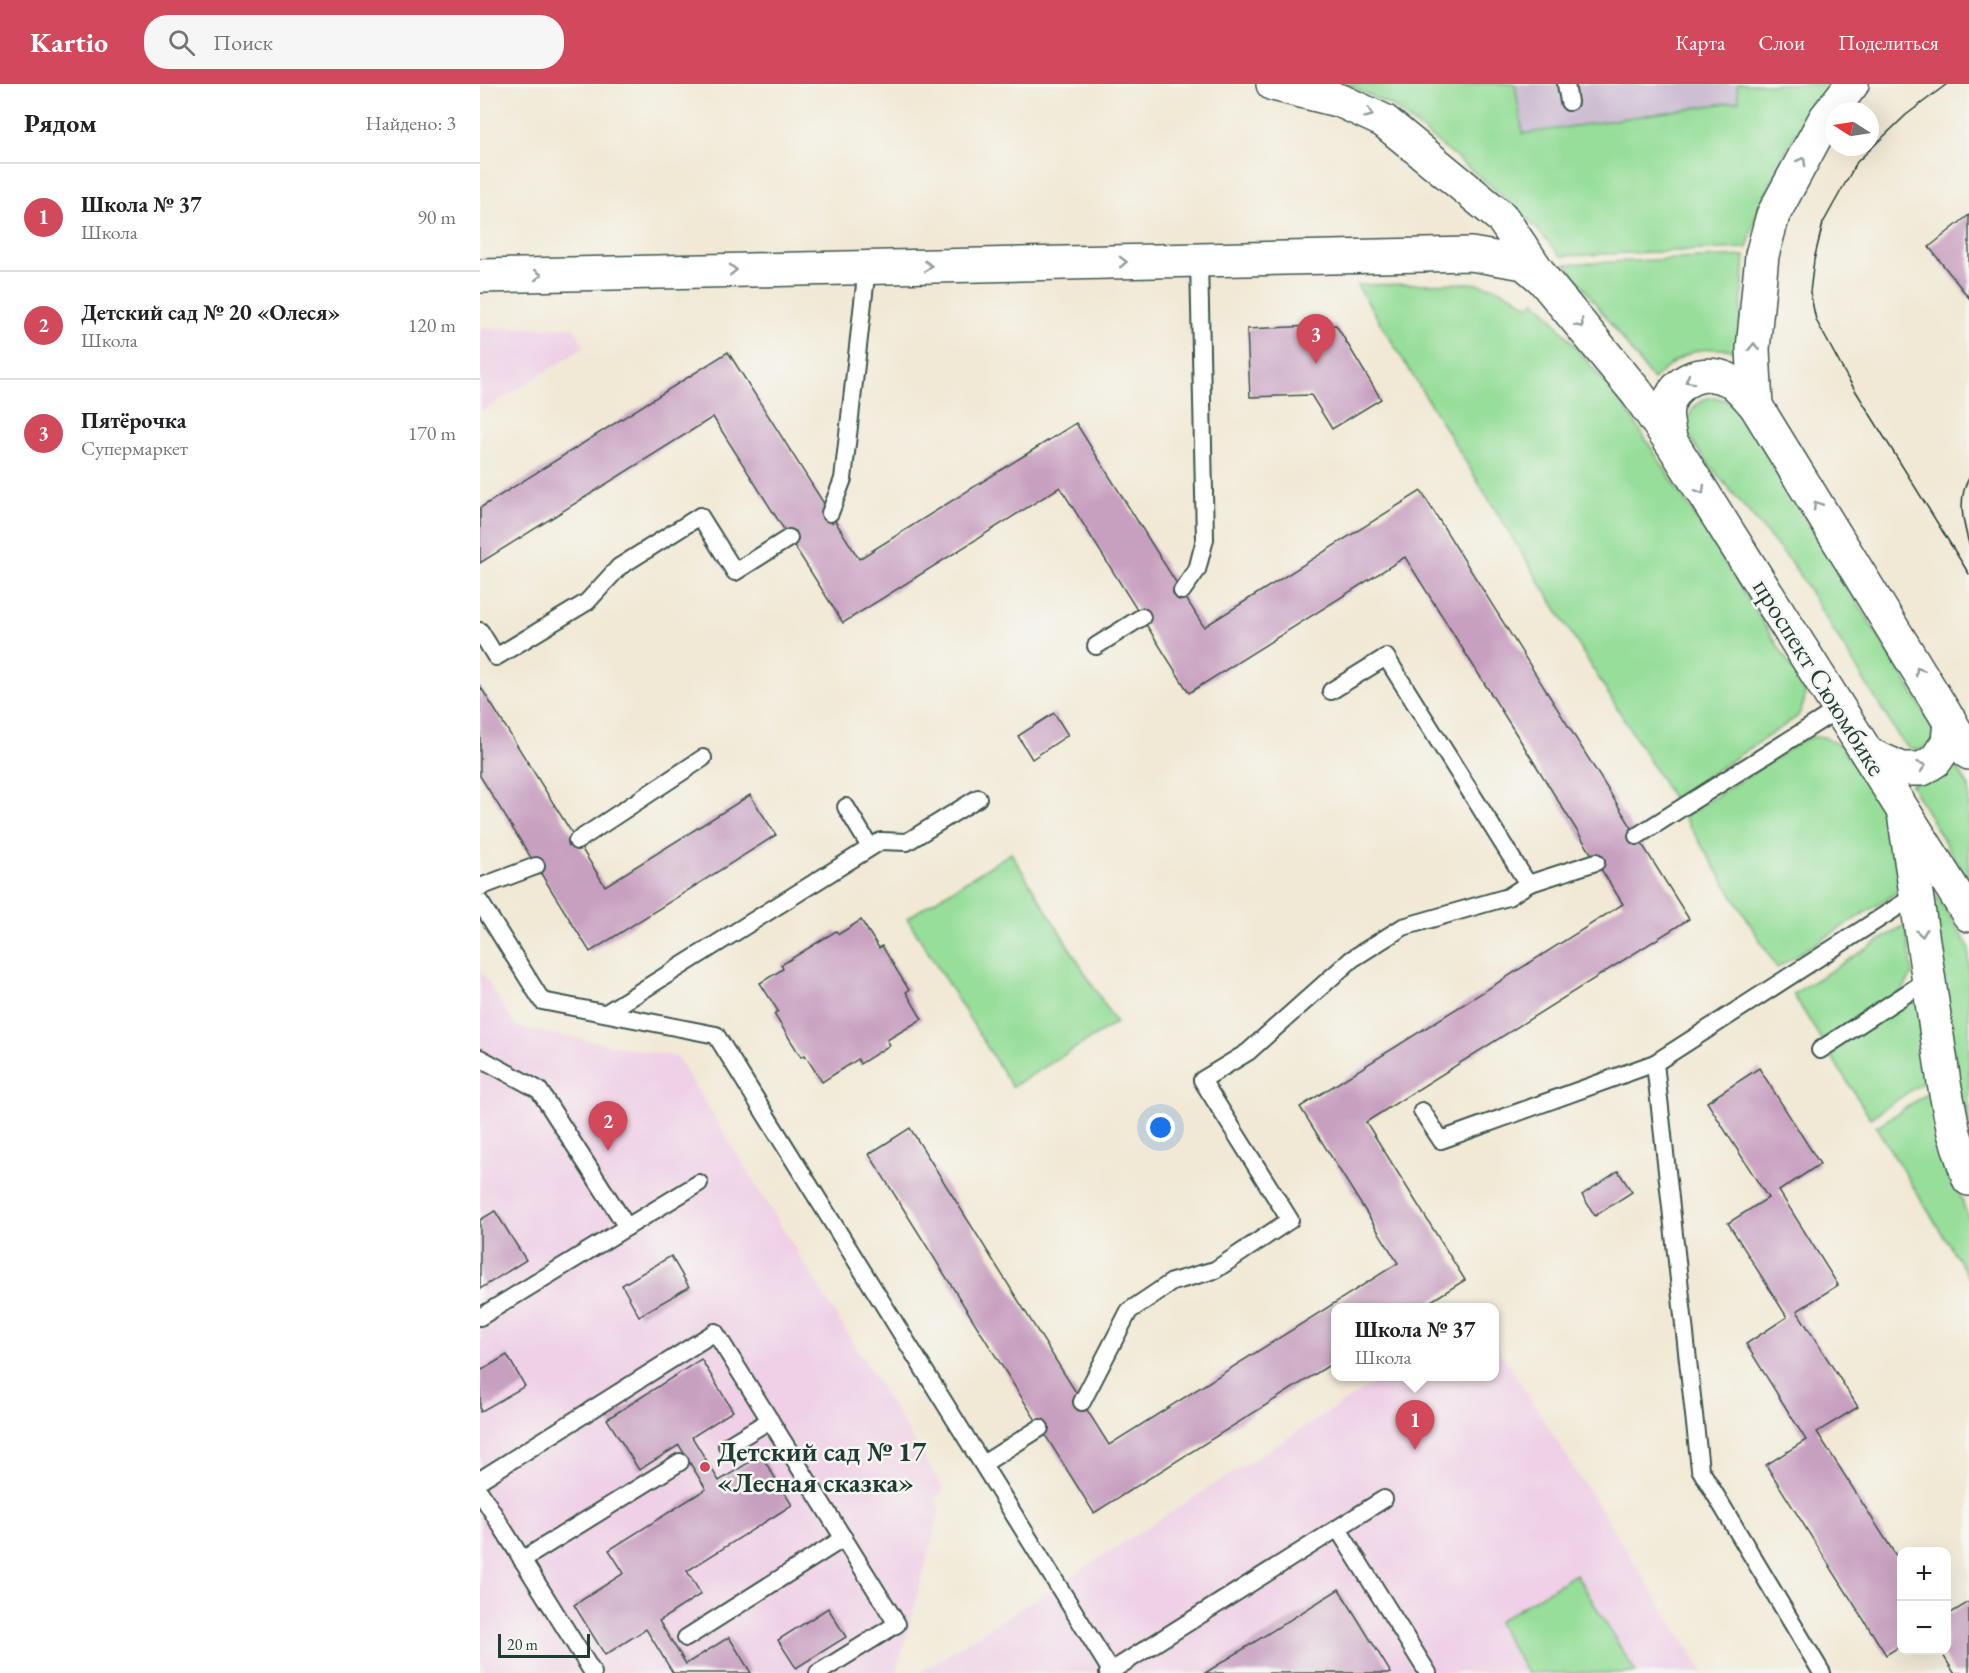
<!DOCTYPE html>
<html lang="ru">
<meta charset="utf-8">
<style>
:root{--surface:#fff;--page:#f6f6f6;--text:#202124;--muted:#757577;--line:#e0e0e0;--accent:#d1495b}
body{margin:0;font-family:"EB Garamond",serif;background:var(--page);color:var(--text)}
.controls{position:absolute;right:18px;bottom:18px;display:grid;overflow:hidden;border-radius:12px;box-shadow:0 6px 24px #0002}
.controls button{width:54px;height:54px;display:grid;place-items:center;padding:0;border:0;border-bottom:2px solid var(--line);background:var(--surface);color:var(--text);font:30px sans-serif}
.compass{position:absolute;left:1345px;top:18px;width:54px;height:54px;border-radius:50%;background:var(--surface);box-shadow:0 6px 24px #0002;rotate:282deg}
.scale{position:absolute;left:18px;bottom:15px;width:92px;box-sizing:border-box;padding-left:6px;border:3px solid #1f3d34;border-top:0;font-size:16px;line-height:21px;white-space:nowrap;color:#1f3d34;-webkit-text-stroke:4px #f6f6f2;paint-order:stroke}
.you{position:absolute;left:681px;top:1044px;width:21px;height:21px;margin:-15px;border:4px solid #fff;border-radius:50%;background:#1a73e8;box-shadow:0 0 0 9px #1a73e833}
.badge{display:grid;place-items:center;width:39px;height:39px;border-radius:50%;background:var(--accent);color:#fff;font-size:20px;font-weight:700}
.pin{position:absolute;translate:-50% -50px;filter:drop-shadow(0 2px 3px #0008)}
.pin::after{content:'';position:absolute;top:32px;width:21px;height:18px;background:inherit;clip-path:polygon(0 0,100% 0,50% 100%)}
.popup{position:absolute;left:851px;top:1219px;width:168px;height:78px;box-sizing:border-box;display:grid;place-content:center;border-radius:12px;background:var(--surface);filter:drop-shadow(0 2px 4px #0005);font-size:20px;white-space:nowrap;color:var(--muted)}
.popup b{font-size:22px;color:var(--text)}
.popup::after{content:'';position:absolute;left:50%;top:100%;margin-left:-12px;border:12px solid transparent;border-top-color:var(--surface)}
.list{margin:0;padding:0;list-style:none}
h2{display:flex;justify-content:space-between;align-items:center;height:78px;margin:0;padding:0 24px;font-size:26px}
h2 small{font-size:20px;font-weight:400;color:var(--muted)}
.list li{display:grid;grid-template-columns:39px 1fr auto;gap:18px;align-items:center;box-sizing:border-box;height:108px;padding:0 24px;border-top:2px solid var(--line)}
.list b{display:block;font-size:22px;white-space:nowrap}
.list p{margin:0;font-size:20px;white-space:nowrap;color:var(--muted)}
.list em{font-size:20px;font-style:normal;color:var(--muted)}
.icon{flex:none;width:33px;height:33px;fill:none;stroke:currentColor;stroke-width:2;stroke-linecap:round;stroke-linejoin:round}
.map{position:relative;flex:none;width:1489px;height:1589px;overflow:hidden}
header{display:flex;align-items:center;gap:36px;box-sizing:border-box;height:84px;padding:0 30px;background:var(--accent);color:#fff}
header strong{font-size:28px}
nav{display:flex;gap:33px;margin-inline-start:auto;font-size:21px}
.search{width:420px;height:54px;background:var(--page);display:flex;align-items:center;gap:15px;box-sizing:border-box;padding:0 21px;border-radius:24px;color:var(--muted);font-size:22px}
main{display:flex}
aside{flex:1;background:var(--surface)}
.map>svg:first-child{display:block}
</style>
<header>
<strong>Kartio</strong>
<div class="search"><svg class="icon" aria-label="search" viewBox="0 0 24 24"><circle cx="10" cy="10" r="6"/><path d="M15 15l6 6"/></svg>Поиск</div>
<nav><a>Карта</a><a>Слои</a><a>Поделиться</a></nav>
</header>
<main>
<aside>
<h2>Рядом<small>Найдено: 3</small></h2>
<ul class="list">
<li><span class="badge">1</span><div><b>Школа № 37</b><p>Школа</p></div><em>90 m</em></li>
<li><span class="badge">2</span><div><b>Детский сад № 20 «Олеся»</b><p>Школа</p></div><em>120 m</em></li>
<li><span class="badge">3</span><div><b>Пятёрочка</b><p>Супермаркет</p></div><em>170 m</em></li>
</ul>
</aside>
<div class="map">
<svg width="1489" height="1589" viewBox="0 0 1489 1589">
<rect width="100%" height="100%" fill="#f6f6f2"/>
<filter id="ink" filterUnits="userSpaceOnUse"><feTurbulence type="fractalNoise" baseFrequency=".0167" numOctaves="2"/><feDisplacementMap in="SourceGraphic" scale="12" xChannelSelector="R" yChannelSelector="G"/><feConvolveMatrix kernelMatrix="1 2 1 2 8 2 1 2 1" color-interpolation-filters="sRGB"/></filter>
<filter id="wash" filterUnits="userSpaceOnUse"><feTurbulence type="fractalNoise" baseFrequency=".008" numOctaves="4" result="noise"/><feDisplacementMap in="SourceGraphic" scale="24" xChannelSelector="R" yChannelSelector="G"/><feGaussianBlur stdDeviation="1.35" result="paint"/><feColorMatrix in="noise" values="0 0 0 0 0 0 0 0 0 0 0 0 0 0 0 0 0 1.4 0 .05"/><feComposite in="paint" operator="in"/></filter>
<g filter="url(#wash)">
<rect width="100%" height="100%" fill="#f1e9d5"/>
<g fill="#efd0e6">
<path d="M93 243 105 263 0 328V245Z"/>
<path d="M0 886 36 943 197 973 464 1406 455 1414 460 1426 417 1589H8L0 1577Z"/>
<path d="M1015 1259 1224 1589H441L442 1587 903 1293 1014 1292Z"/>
</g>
<path fill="#cdbed2" d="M1035 0H1257L1260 17 1043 51Z"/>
<g fill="#96de99" stroke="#5a8e66" stroke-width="1.5">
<path d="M866 0H1035L1043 50 1259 17 1257 0H1350L1307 65 1277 128 1267 164 1081 172 1047 134 1011 102 912 22Z"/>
<path d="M1265 172 1258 267C1219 260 1201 269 1173 296L1086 180Z"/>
<path d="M990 199C1016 202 1028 208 1049 222L1055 217 1067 228 1145 323 1325 604C1325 616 1324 623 1317 633L1193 715 877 201Z"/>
<path d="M1234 313 1248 317 1259 325 1455 645 1454 658 1441 666 1431 665 1422 658 1314 482 1225 376 1211 355 1208 343 1209 333 1214 323 1225 315Z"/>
<path d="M1334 653H1344L1362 663 1403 727 1420 796 1419 805 1413 811 1297 884 1204 733 1325 655Z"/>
<path d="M1472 675 1489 703V799L1431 701Z"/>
<path d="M531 769 636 939 532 1003 427 834Z"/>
<path d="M1450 802 1489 863V1047L1478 999Z"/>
<path d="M1425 841 1433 889 1422 907 1342 957 1313 910Z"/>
<path d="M1428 916 1438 920 1451 993 1390 1034 1348 967Z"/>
<path d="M1453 1006 1461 1052 1489 1137V1193L1396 1043Z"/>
<path d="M1096 1490 1156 1589H1047L1017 1538Z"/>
</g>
<g id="blocks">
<g fill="#c79fbf">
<path d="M1489 131V214L1449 163Z"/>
<path d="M856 241 901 315 852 345 831 311 770 313 767 245Z"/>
<path d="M248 268 379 475 596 339 724 543 941 407 1209 835 886 1038 985 1196 940 1224H856V1277L614 1429 389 1070 430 1044 629 1361 918 1179 820 1023 1143 820 925 473 709 609 580 403 363 539 233 333 0 479V424Z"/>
<path d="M0 602 125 802 270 711 296 751 110 868 0 692Z"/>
<path d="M574 629 588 651 552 675 538 652Z"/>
<path d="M381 836 399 864 402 862 429 906 426 908 442 935 407 956 410 961 380 980 378 975 342 998 325 971 321 973 294 930 298 927 280 899 303 885 301 881 356 847 359 850Z"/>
<path d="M1279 984 1340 1080 1299 1107 1358 1201 1317 1227 1378 1323 1337 1348 1422 1481V1561L1406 1571 1286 1381 1326 1356 1266 1260 1307 1233 1248 1139 1288 1114 1227 1018Z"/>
<path d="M1138 1087 1152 1108 1115 1132 1102 1111Z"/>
<path d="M15 1127 46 1176 0 1205V1136Z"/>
<path d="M191 1172 209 1203 159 1232 142 1201Z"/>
<path d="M27 1271 45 1302 0 1328V1287Z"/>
<path d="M221 1275 253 1327 212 1353 239 1397 281 1371 312 1421 207 1487 221 1510 179 1537 206 1580 249 1553 271 1589H193L166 1545 125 1571 94 1521 144 1489 129 1466 226 1405 199 1361 159 1386 127 1335Z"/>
<path d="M859 1505 911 1589H725Z"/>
<path d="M1489 1518V1589H1474L1460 1566H1466V1532Z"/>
<path d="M348 1524 366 1553 316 1584 298 1556Z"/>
</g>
</g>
</g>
<g filter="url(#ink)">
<use href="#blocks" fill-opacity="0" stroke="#3e574c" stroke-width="1.5"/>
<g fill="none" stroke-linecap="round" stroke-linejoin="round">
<defs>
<g id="service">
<path d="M1086 0 1089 18"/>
<path d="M350 429 363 395 387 183"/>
<path d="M702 507 717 486 725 455 719 176"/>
<path d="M0 547 16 573 107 518 139 483 220 432 255 488 309 454"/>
<path d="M616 562 662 533"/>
<path d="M851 607 906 573 1048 800"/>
<path d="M366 723 390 763"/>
<path d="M1157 752 1360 624"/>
<path d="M97 757 223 674"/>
<path d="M0 803 56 782"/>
<path d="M0 818 62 917 236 951 631 1587"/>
<path d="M126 929 401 757 427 758 498 714"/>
<path d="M1340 966 1449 895"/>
<path d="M0 974 59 1006 147 1143"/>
<path d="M942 1027 961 1056 1175 979"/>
<path d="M0 1233 219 1099"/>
<path d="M602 1318 649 1227 692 1198 735 1186 810 1136 722 996 768 968 872 875 923 843 1028 813 1048 800 1116 778"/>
<path d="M247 1362 290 1336"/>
<path d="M503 1380 560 1344"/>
<path d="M0 1396 235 1248 417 1540 338 1589"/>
<path d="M0 1408 113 1589"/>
<path d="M858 1445 948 1589"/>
<path d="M42 1476 200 1378"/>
<path d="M206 1554 364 1454"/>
<path d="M628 1589 904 1415"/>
<path d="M1342 1589 1220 1385 1175 979 1436 811"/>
</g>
<g id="minor">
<path d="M0 192 991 170 1044 179 1063 195"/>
<path d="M1424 729 1464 999 1474 1049 1489 1095"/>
</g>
<g id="secondary">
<path d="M793 0 861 17 904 37 1022 134 1063 195 1157 309 1190 356 1489 831"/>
<path d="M1276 322 1273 265 1282 171 1293 131 1345 35 1372 0"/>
<path d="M1190 356C1189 347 1185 333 1187 324 1195 293 1227 283 1253 298 1261 304 1269 314 1276 322L1489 669"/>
<path d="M1388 670 1422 685H1442L1456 676 1468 658 1470 637"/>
</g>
</defs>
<use href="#service" stroke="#3e574c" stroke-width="20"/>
<use href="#minor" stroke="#3e574c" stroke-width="36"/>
<use href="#secondary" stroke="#3e574c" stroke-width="36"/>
<use href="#service" stroke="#fff" stroke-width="16"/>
<use href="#minor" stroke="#fff" stroke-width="33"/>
<use href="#secondary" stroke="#fff" stroke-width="33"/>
<g stroke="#1f3d34" stroke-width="1.5">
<path d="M1467 0 1426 31 1377 78 1343 139 1334 176 1330 208 1336 236 1367 293 1489 490"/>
<path d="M1489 394C1477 415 1483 438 1489 460"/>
</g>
</g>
<defs><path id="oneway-chevron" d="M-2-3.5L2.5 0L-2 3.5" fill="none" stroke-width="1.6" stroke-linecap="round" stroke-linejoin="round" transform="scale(1.5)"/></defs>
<g stroke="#8f9e9a">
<use href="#oneway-chevron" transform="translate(889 30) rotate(24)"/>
<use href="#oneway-chevron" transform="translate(1322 77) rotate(-61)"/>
<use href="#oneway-chevron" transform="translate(643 178) rotate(-1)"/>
<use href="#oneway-chevron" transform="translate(448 182) rotate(-1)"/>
<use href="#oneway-chevron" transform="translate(253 186) rotate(-1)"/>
<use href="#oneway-chevron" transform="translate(58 191) rotate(-1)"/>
<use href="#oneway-chevron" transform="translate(1100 240) rotate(51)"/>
<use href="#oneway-chevron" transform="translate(1274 263) rotate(-88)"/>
<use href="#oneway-chevron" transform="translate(1209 296) rotate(151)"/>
<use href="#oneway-chevron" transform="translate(1221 406) rotate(58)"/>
<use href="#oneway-chevron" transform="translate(1337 421) rotate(-122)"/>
<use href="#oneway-chevron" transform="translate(1439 587) rotate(-122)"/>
<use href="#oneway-chevron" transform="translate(1442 682) rotate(-19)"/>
<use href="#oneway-chevron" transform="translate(1442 849) rotate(81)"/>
</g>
</g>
<circle fill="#d1495b" stroke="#f6f6f2" stroke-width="2" cx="225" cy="1383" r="6"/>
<g text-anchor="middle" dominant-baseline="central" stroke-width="5" stroke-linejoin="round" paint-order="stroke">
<g font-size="27" fill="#1f3d34" stroke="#f6f6f2">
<text transform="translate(1340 593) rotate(58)">проспект Сююмбике</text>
</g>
<g font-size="27" font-weight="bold" fill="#1f3d34" stroke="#f6f6f2" text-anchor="start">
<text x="237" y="1367">Детский сад № 17<tspan x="237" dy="31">«Лесная сказка»</tspan></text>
</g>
</g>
</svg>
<div class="controls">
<button>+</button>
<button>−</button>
</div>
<svg class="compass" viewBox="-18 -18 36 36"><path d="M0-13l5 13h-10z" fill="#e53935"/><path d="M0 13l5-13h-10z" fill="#757577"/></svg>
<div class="scale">20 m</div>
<div class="you"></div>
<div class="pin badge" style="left:935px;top:1366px">1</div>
<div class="popup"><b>Школа № 37</b>Школа</div>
<div class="pin badge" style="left:128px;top:1067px">2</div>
<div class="pin badge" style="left:836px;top:280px">3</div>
</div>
</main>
